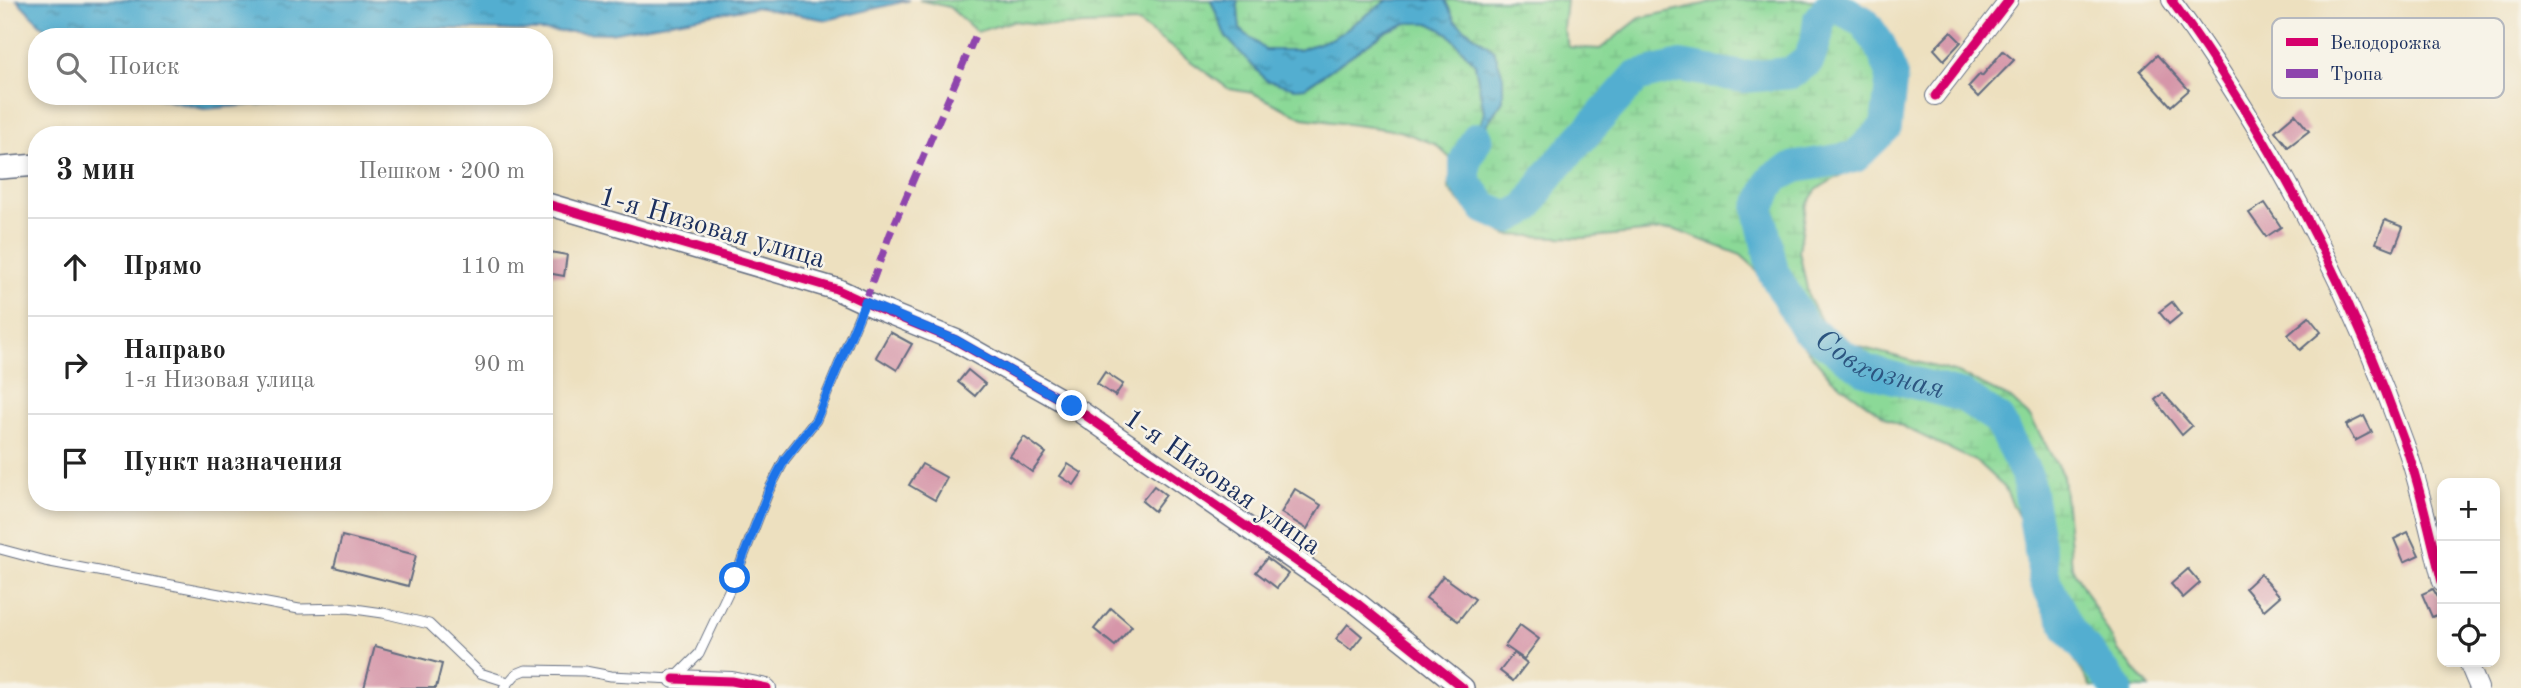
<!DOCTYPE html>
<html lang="ru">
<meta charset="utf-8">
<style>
:root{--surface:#fff;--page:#f2f2f2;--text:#222;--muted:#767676;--line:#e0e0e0}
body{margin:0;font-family:"Old Standard TT",serif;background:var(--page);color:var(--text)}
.controls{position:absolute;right:21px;bottom:21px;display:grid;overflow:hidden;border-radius:14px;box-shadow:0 4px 10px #0003}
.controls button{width:63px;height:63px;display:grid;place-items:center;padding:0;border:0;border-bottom:2px solid var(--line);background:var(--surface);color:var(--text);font:35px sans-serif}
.stop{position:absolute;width:21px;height:21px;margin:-16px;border:5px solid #1a73e8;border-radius:50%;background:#fff}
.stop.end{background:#1a73e8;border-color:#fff;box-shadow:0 2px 7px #0008}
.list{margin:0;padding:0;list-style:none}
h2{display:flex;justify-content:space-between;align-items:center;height:91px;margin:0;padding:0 28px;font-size:30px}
h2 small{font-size:23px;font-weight:400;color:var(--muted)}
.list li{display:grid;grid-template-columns:46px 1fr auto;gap:21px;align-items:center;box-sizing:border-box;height:98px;padding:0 28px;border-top:2px solid var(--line)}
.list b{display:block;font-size:26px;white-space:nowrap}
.list p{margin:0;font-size:23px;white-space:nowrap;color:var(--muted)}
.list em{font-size:23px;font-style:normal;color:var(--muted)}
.icon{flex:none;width:38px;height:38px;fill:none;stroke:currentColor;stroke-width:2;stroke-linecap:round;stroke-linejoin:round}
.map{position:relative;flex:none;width:2521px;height:688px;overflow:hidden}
.search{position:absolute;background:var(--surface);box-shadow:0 4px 10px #0003;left:28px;top:28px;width:525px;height:77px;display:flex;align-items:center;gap:18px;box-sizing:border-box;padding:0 24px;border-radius:28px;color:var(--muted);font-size:26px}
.panel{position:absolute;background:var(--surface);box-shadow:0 4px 10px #0003;left:28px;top:126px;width:525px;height:385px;border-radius:28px}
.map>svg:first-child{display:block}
</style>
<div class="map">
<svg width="2521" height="688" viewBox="0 0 2521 688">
<defs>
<pattern id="wetland-marsh" width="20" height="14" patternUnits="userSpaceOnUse" patternTransform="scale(1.75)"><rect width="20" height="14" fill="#8bd997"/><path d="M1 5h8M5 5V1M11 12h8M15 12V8" fill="none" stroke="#77bb85"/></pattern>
<pattern id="water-ripples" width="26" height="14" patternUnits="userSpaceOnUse" patternTransform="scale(1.75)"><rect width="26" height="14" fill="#52aed0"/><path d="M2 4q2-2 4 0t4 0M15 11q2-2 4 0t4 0" fill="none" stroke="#438eac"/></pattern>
</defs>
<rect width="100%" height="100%" fill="#f7f3e8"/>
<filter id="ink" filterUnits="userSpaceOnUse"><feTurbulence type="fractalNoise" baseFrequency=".0143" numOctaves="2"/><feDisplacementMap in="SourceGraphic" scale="14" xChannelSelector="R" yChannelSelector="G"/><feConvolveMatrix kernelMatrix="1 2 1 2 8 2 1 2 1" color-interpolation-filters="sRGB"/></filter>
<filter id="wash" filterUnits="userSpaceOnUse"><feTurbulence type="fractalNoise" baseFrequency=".00686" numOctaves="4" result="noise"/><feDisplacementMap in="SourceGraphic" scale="28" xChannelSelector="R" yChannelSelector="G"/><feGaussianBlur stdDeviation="1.57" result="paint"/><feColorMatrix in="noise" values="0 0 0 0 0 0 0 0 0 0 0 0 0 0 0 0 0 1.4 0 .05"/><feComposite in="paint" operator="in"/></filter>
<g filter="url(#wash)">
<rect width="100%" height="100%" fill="#ede0bf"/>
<g fill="url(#wetland-marsh)" stroke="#53847a" stroke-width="2">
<path d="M919 0H1211L1226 37 1295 88 1306 87 1387 31 1407 23H1429L1448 33 1475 64 1484 112 1479 136 1503 100 1494 50 1455 21 1445 0H1566L1563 29 1569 47 1600 49 1640 18 1722 0H1839L1860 4 1888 42 1897 78 1893 131 1866 161 1817 189 1806 206 1799 251 1809 298 1822 322 1849 344 1958 373 2011 399 2031 418 2063 476 2072 567 2118 650 2150 688 2091 687 2061 636 2040 585 2025 530 2004 487 1977 462 1887 419 1830 377 1793 333 1754 267 1741 255 1673 229 1583 238 1506 235 1467 209 1449 190 1451 159 1435 144 1400 131 1303 118 1253 93 1229 89 1138 23 1056 26 1013 21 977 32 949 7Z"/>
<path d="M1237 0H1388L1333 38 1299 50H1265L1240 29Z"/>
</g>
<g fill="url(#water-ripples)" stroke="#366e97" stroke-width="2">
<path d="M17 0H910L827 20 754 7 610 33 420 28 393 37H53Z"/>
<path d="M1211 0H1237L1240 29 1265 50H1299L1333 38 1388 0H1445L1455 21 1494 50 1503 76V100L1477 138 1484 112 1475 64 1448 33 1429 23H1407L1387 31 1305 87 1295 88 1266 80 1226 37Z"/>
<path d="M147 96H286L276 103 204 109Z"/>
</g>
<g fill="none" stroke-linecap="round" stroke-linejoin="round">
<path stroke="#52aed0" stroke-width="32" id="s1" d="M1477 138 1465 161V182L1485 208 1508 218 1527 208 1550 173 1636 77 1680 66 1743 77 1791 73 1809 60 1817 36 1819 19 1827 9 1839 8 1864 22 1880 45 1892 74 1886 127 1855 157 1796 167 1773 178 1759 209 1773 272 1805 328 1865 370 1963 396 1998 419 2027 476 2045 581 2069 629 2117 688"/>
</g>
<g id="blocks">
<g fill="#d696a9">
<path d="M1951 32 1961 42 1944 60 1934 49Z"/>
<path d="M2003 51 2014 60 1978 97 1968 87 1980 74 1982 76Z"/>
<path d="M2157 55 2189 90 2171 106 2140 71Z"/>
<path d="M2295 114 2309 131 2288 147 2275 131Z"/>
<path d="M2265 203 2281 227 2266 237 2249 213Z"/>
<path d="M2385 220 2403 227 2394 250 2376 243Z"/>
<path d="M550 252 567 255 564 276 547 273Z"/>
<path d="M2172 302 2181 314 2169 324 2159 312Z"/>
<path d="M2309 317 2321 332 2300 350 2288 335Z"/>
<path d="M890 332 912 344 897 370 876 357Z"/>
<path d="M968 370 985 384 975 396 958 382Z"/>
<path d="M1105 372 1123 384 1115 396 1097 384Z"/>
<path d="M2163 393 2192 426 2182 435 2155 400Z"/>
<path d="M2364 416 2372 432 2355 441 2346 425Z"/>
<path d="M1024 437 1046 453 1032 472 1010 456Z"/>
<path d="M922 464 947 478 935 500 909 485Z"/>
<path d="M1068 464 1082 473 1074 485 1060 476Z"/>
<path d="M1154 486 1166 495 1154 511 1142 501Z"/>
<path d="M1295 489 1321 505 1307 529 1281 513Z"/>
<path d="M2408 532 2419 555 2404 562 2394 539Z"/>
<path d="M342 536 416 555 408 586 334 567Z"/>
<path d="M1267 558 1288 574 1277 588 1256 572Z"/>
<path d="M2188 569 2200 583 2183 598 2171 584Z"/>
<path d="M2260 574 2280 596 2264 610 2245 588Z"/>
<path d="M1443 576 1475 599 1458 621 1426 598Z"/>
<path d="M2433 589 2442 604V613L2432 617 2422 594Z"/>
<path d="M1111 608 1132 626 1115 646 1094 629Z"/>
<path d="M1348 624 1362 636 1351 650 1336 639Z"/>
<path d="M1520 625 1539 639 1524 659 1505 646Z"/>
<path d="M375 646 442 664 436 688H364Z"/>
<path d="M1514 653 1527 663 1513 681 1500 671Z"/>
</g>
</g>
</g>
<g filter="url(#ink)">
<use href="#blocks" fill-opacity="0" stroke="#646d80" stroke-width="2"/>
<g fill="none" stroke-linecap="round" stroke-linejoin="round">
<defs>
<g id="service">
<path d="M0 549 45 561 299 609 348 608 383 613 429 624 480 673 508 682"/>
<path d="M504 688 516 674 526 670 585 671 611 676 674 679 699 654 735 578 769 490 785 459 816 420 865 302"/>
</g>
<g id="minor">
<path d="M2171 0C2270 134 2349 287 2405 444 2421 488 2430 536 2442 582"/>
<path d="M1935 96 2009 0"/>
<path d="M2468 662 2479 688"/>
<path d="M674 679 732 681 767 688"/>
</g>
<g id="tertiary">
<path d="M0 168 37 165"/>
<path d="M544 203 836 289 879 309 955 340 1072 406 1358 604 1463 688"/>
</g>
</defs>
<use href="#service" stroke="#646d80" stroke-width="11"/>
<use href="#minor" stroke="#646d80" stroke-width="20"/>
<use href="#tertiary" stroke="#646d80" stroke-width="24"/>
<use href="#service" stroke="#fff" stroke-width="9"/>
<use href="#minor" stroke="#fff" stroke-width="18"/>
<use href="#tertiary" stroke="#fff" stroke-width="21"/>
<path stroke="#8e44ad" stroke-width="7" stroke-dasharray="14 7" stroke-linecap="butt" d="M865 302 890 234 977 32"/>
<defs>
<g id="cycleway">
<path d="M2171 0C2270 134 2349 287 2405 444 2421 488 2430 536 2442 582"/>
<path d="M1935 96 2009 0"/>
<path d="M544 203 836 289 879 309 955 340 1072 406 1358 604 1463 688"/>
<path d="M674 679 732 681 767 688"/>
</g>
</defs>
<use href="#cycleway" stroke="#f7f3e8" stroke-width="13"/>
<use href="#cycleway" stroke="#d6006c" stroke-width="9"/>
</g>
</g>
<g fill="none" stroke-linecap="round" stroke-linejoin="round" filter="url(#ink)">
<path stroke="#1a73e8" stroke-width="9" d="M735 578 769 490 785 459 816 420 865 302 956 340 1072 406"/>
</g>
<g text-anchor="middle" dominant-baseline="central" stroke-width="5" stroke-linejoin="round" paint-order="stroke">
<g font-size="28" fill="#1b2f5e" stroke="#f7f3e8">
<text transform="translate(712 229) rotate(16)">1-я Низовая улица</text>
<text transform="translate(1222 483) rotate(35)">1-я Низовая улица</text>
</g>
<g font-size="30" font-style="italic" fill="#2c5580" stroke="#f7f3e8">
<text stroke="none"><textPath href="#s1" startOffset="1062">Совхозная</textPath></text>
</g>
</g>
<rect x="2272" y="18" width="232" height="80" rx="10" fill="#f7f3e8" stroke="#b5b8bf" stroke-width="2"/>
<rect x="2286" y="38" width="32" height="8" fill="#d6006c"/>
<rect x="2286" y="69" width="32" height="9" fill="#8e44ad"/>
<g font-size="19" fill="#1b2f5e">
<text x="2330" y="49">Велодорожка</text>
<text x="2330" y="80">Тропа</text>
</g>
</svg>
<div class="controls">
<button>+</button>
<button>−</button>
<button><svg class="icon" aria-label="locate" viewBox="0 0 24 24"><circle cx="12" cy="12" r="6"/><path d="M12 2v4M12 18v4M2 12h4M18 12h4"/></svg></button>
</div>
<div class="stop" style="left:735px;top:578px"></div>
<div class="stop end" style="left:1072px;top:406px"></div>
<div class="search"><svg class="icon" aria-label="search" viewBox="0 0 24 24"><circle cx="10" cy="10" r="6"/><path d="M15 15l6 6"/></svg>Поиск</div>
<section class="panel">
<h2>3 мин<small>Пешком · 200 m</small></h2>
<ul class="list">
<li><svg class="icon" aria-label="ahead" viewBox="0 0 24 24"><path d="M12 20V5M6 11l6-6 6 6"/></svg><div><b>Прямо</b></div><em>110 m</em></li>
<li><svg class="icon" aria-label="right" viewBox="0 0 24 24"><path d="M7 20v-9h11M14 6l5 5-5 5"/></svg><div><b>Направо</b><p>1-я Низовая улица</p></div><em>90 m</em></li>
<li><svg class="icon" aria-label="arrive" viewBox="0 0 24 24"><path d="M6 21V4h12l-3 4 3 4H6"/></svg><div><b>Пункт назначения</b></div></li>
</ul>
</section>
</div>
